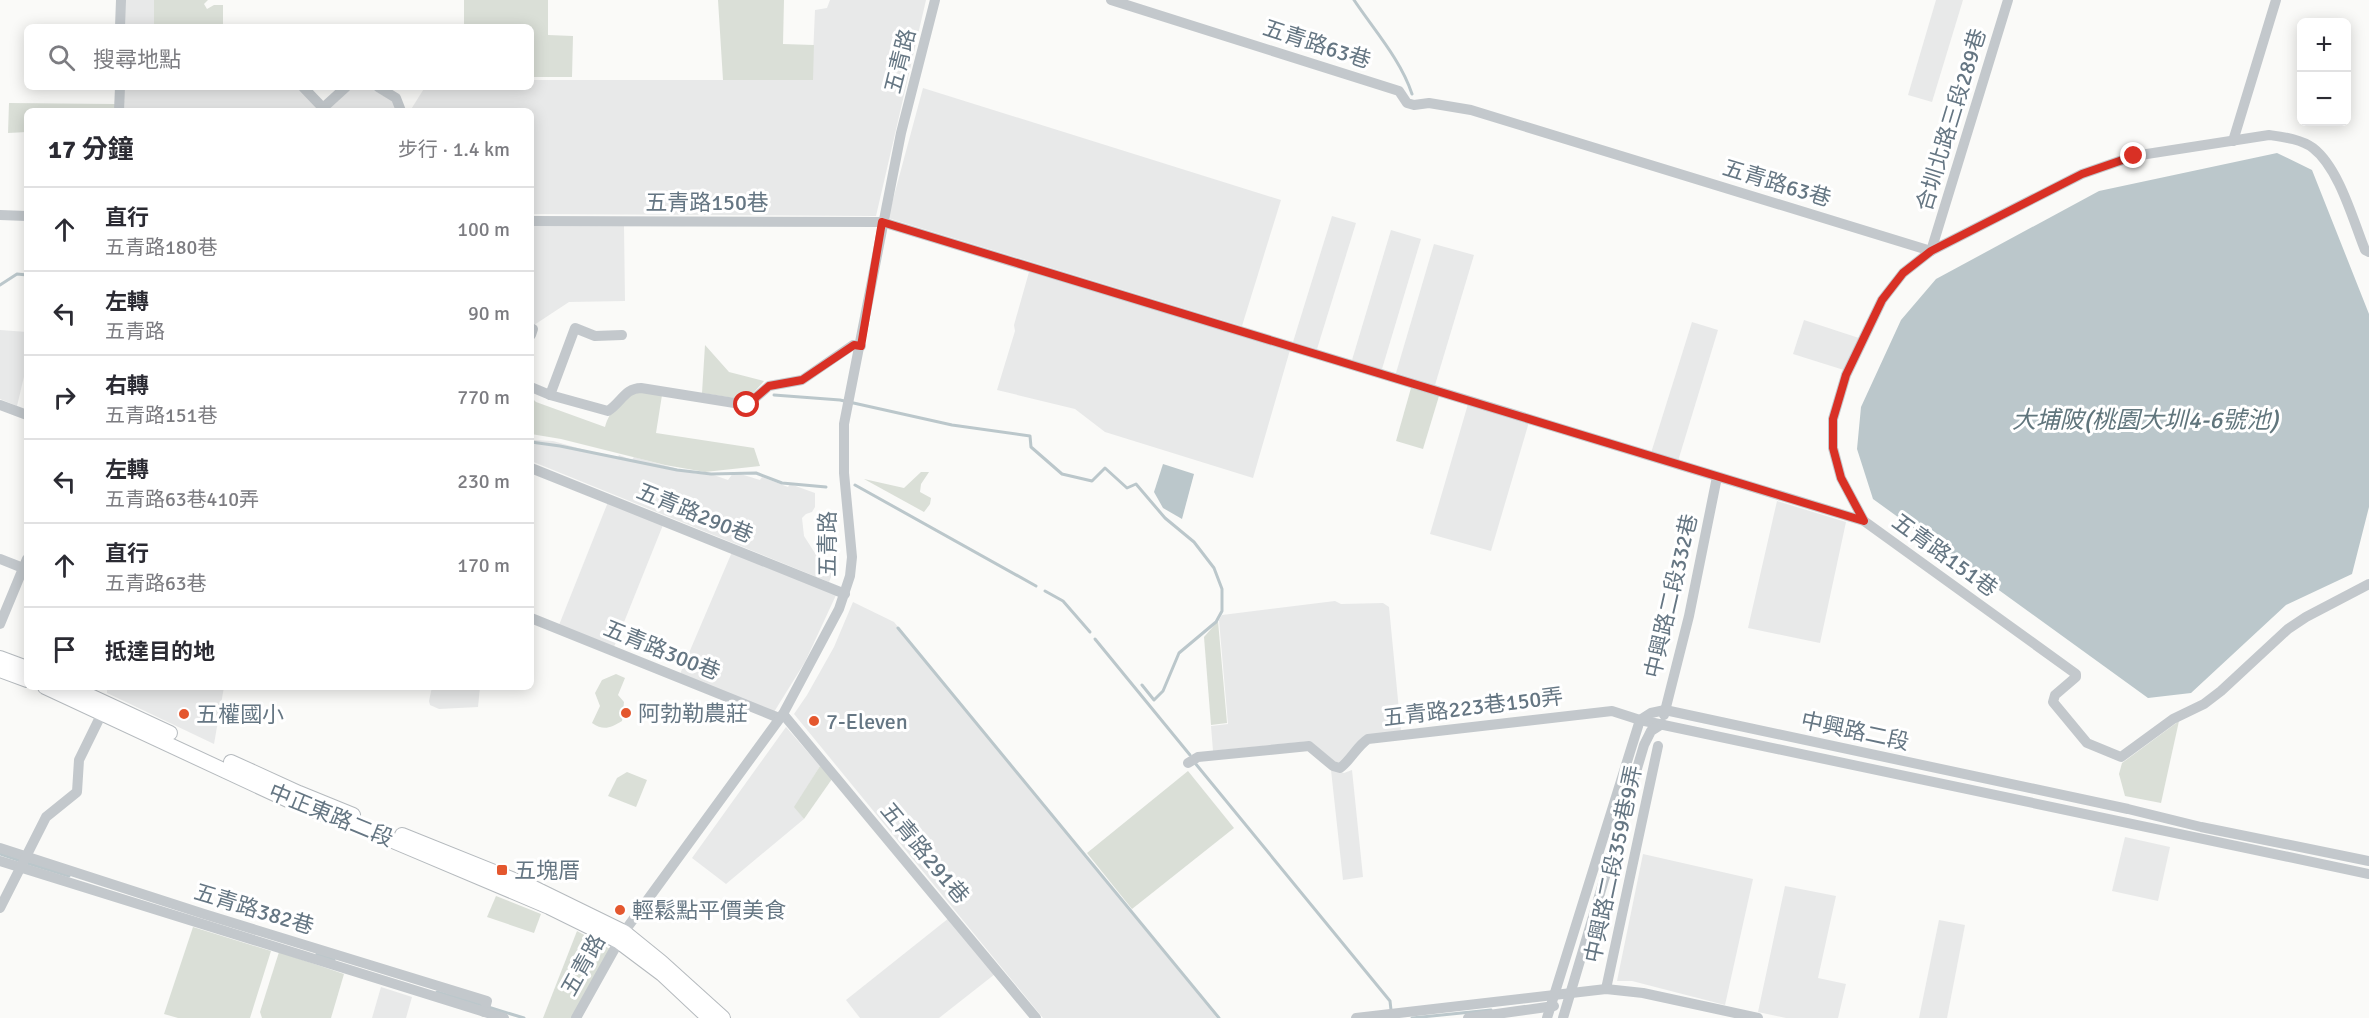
<!DOCTYPE html>
<html lang="zh-TW">
<meta charset="utf-8">
<style>
:root{--surface:#fff;--page:#f2f2f3;--text:#2b2b33;--muted:#7c7c81;--line:#e1e1e2}
body{margin:0;font-family:Signika,"Noto Sans TC",sans-serif;background:var(--page);color:var(--text)}
.controls{position:absolute;right:18px;top:18px;display:grid;overflow:hidden;border-radius:9px;box-shadow:0 3px 15px #0003}
.controls button{width:54px;height:54px;display:grid;place-items:center;padding:0;border:0;border-bottom:2px solid var(--line);background:var(--surface);color:var(--text);font:30px sans-serif}
.stop{position:absolute;width:18px;height:18px;margin:-14px;border:4px solid #d93025;border-radius:50%;background:#fff}
.stop.end{background:#d93025;border-color:#fff;box-shadow:0 2px 6px #0008}
.list{margin:0;padding:0;list-style:none}
h2{display:flex;justify-content:space-between;align-items:center;height:78px;margin:0;padding:0 24px;font-size:26px}
h2 small{font-size:20px;font-weight:400;color:var(--muted)}
.list li{display:grid;grid-template-columns:39px 1fr auto;gap:18px;align-items:center;box-sizing:border-box;height:84px;padding:0 24px;border-top:2px solid var(--line)}
.list b{display:block;font-size:22px;white-space:nowrap}
.list p{margin:0;font-size:20px;white-space:nowrap;color:var(--muted)}
.list em{font-size:20px;font-style:normal;color:var(--muted)}
.icon{flex:none;width:33px;height:33px;fill:none;stroke:currentColor;stroke-width:2;stroke-linecap:round;stroke-linejoin:round}
.map{position:relative;flex:none;width:2369px;height:1018px;overflow:hidden}
.search{position:absolute;background:var(--surface);box-shadow:0 3px 15px #0003;left:24px;top:24px;width:510px;height:66px;display:flex;align-items:center;gap:15px;box-sizing:border-box;padding:0 21px;border-radius:9px;color:var(--muted);font-size:22px}
.panel{position:absolute;background:var(--surface);box-shadow:0 3px 15px #0003;left:24px;top:108px;width:510px;height:582px;border-radius:9px}
.map>svg:first-child{display:block}
</style>
<div class="map">
<svg width="2369" height="1018" viewBox="0 0 2369 1018">
<rect width="100%" height="100%" fill="#fafaf8"/>
<g fill="#e8e9e9">
<rect x="123" y="0" width="31" height="27"/>
<path d="M830 0H926L876 216 531 214V111H410L425 87H531V80H812L815 10 827 8Z"/>
<path d="M1936 0H1963L1932 102 1908 95Z"/>
<path d="M122 87H298L321 111H122Z"/>
<path d="M353 87H368L410 111H327Z"/>
<path d="M923 88 1281 200 1242 326 888 218Z"/>
<path d="M1332 216 1356 223 1317 349 1293 342Z"/>
<path d="M531 225 624 226 625 301 569 302 531 327Z"/>
<path d="M1391 230 1421 239 1382 369 1352 360Z"/>
<path d="M1434 244 1474 255 1435 385 1396 373Z"/>
<path d="M1029 272 1290 350 1253 478 1105 432 1075 409 997 390 1015 331 1014 325Z"/>
<path d="M1804 320 1862 339 1847 371 1793 354Z"/>
<path d="M1692 322 1718 330 1678 461 1651 453Z"/>
<path d="M0 330 27 332V364L17 406 0 399Z"/>
<path d="M1468 404 1529 422 1491 551 1430 534Z"/>
<path d="M534 440 553 441 617 459 619 455 632 460 634 457 697 474 705 472 728 480 734 472 760 480 762 477 788 487 790 484 815 493V507L812 512 806 514 802 518 804 536 820 561 835 567 829 582 531 461V449Z"/>
<path d="M1777 501 1846 522 1820 643 1748 628Z"/>
<path d="M608 502 663 525 614 647 559 625Z"/>
<path d="M732 552 837 593 805 662 774 712 680 674Z"/>
<path d="M1335 601 1341 604 1383 603 1389 607 1401 731 1364 736 1341 763 1335 762 1310 741 1213 751 1211 726 1228 724 1219 620 1222 615Z"/>
<path d="M853 602 894 622 1217 1018H1043L794 714 807 695 834 647Z"/>
<path d="M107 687H224L214 744 107 693Z"/>
<path d="M432 687H480L478 707 439 709 430 705 429 701Z"/>
<path d="M786 727 820 766 795 807 804 819 726 884 692 858Z"/>
<path d="M1331 770 1344 773 1352 770 1363 877 1343 880Z"/>
<path d="M2125 837 2170 847 2158 901 2112 891Z"/>
<path d="M1643 854 1753 879 1725 1005 1632 981H1617Z"/>
<path d="M1785 886 1836 896 1818 978 1846 984 1838 1018H1786L1758 1012Z"/>
<path d="M949 918 995 974 939 1018H860L846 1000Z"/>
<path d="M1939 920 1965 925 1947 1018H1919Z"/>
<path d="M381 987 412 997 406 1018H372Z"/>
</g>
<g fill="#dadfd7">
<path d="M154 0H208L204 4 207 9 214 5H223V27H154Z"/>
<path d="M464 0H548V35L573 36 572 77H531V27H464Z"/>
<path d="M718 0H784L783 44 814 45 813 80H723Z"/>
<path d="M9 103 115 104V111H27V132L8 133Z"/>
<path d="M705 345 729 372 764 381 747 400 702 393Z"/>
<path d="M1411 388 1439 396 1423 449 1396 441Z"/>
<path d="M637 390 662 395 656 433 754 448 760 466 705 472 665 465 561 439 531 434V397L536 402 605 427C609 412 622 396 637 390Z"/>
<path d="M921 472H929L921 484 920 492 931 498 930 504 924 512 864 479 904 488Z"/>
<path d="M1218 621 1227 723 1211 725 1204 637Z"/>
<path d="M616 674 625 678 618 695 624 702 622 721C610 728 604 731 592 723L600 706 595 693 602 680Z"/>
<path d="M2179 721 2161 803 2125 796 2119 774 2122 763Z"/>
<path d="M820 766 832 779 804 819 794 807Z"/>
<path d="M1188 771 1234 828 1132 909 1087 853Z"/>
<path d="M627 772 647 780 636 807 608 796 617 778Z"/>
<path d="M496 896 541 914 534 933 487 917Z"/>
<path d="M193 927 271 951 250 1018H178L164 1014Z"/>
<path d="M577 931 610 949 572 1018H543Z"/>
<path d="M279 952 344 974 331 1018H262L260 1012Z"/>
</g>
<g fill="#bbc7cb">
<path d="M2277 153 2312 170 2369 314V507L2352 574 2286 605 2191 693 2148 698 1873 499 1857 449 1861 407 1901 320 1936 279 2099 191Z"/>
<path d="M1163 464 1194 474 1182 519 1163 508 1154 492Z"/>
</g>
<g fill="none" stroke-linecap="round" stroke-linejoin="round">
<g stroke="#bbc7cb" stroke-width="3">
<path d="M1354 0C1374 30 1401 60 1412 94"/>
<path d="M0 285 17 274 27 275"/>
<path d="M774 395 840 400 952 425 1030 436 1031 447 1062 474 1092 481 1105 468 1127 488 1136 484 1165 518 1194 542 1214 568 1222 589V611L1216 622 1179 653 1163 691 1154 700 1142 685"/>
<path d="M531 442 560 446 677 470 711 474 756 473 782 483 826 487"/>
<path d="M855 485 1036 586"/>
<path d="M1045 591 1063 601 1090 632"/>
<path d="M898 628 1219 1018"/>
<path d="M1095 639 1190 755"/>
<path d="M1195 763 1390 1001 1391 1010"/>
<path d="M0 854 18 860"/>
<path d="M27 863 69 876"/>
<path d="M317 954 334 960"/>
<path d="M437 992 482 1005"/>
<path d="M488 1007 524 1018"/>
<path d="M1412 1018 1491 1010"/>
</g>
<defs>
<g id="major">
<path d="M0 658 27 668"/>
<path d="M0 670 27 680"/>
<path d="M45 687 292 802 381 836 549 907 618 941 662 974 709 1018"/>
<path d="M71 687 170 733"/>
<path d="M231 762 299 793 353 815"/>
<path d="M402 835 534 888 624 932 661 962 723 1018"/>
</g>
</defs>
<use href="#major" stroke="#b5babe" stroke-width="16"/>
<g stroke="#c3c8cc" stroke-width="10">
<path d="M1111 0 1399 91 1407 103 1414 105 1429 103 1471 110 1931 251"/>
<path d="M120 27 121 0"/>
<path d="M303 87 323 108 346 87"/>
<path d="M378 87 396 98 401 111"/>
<path d="M119 111 120 87"/>
<path d="M2233 141 2276 0"/>
<path d="M0 215 27 216"/>
<path d="M531 221 882 222 1864 521 2076 674V677L2055 695 2053 702 2087 743 2121 757 2173 719 2204 704 2221 691 2288 629 2306 617 2369 584"/>
<path d="M1931 251 2008 0"/>
<path d="M531 335 533 329"/>
<path d="M531 387 550 395 608 411C621 403 625 388 641 388L747 405 769 386 802 380 853 345 861 346"/>
<path d="M550 395 575 328 595 336 622 335"/>
<path d="M0 405 27 415"/>
<path d="M531 468 845 594"/>
<path d="M1864 521 1841 478 1833 448V419L1846 375 1882 300 1903 273 1931 251 2082 174 2134 156 2269 135C2283 137 2301 139 2313 148 2339 168 2353 220 2365 250L2369 252"/>
<path d="M0 559 23 568"/>
<path d="M531 618 779 718"/>
<path d="M0 624 27 559"/>
<path d="M783 714 1036 1018"/>
<path d="M1664 715 1689 616 1717 477"/>
<path d="M1188 763 1198 757 1309 746 1333 766 1340 768C1351 760 1357 746 1368 739L1612 711 1640 720 2369 874"/>
<path d="M0 848 204 914 487 1001 484 1012"/>
<path d="M0 861 504 1018"/>
<path d="M0 908 46 817 77 792 79 760 104 709"/>
<path d="M1606 989 1658 746"/>
<path d="M576 1018 624 932 783 714 839 609 850 576 852 557 844 473V424L901 133 935 0"/>
<path d="M1356 1018 1606 989 1643 993 1758 1018"/>
<path d="M1468 1018 1554 1006"/>
<path d="M1547 1018 1640 720 1651 713 1665 710 2128 809 2201 827 2369 861"/>
<path d="M1563 1018 1644 745 1651 731 1662 724"/>
</g>
<use href="#major" stroke="#fff" stroke-width="14"/>
</g>
<g fill="none" stroke-linecap="round" stroke-linejoin="round">
<path stroke="#d93025" stroke-width="8" d="M747 405 769 386 802 380 854 345 861 346 882 222 1864 521 1841 478 1833 448V419L1846 375 1882 300 1903 273 1931 251 2082 174 2134 156"/>
</g>
<g fill="#e4572e" stroke="#fff" stroke-width="2">
<circle cx="626" cy="713" r="6"/>
<circle cx="184" cy="714" r="6"/>
<circle cx="814" cy="721" r="6"/>
<rect x="496" y="864" width="12" height="12" rx="3"/>
<circle cx="620" cy="910" r="6"/>
</g>
<g text-anchor="middle" dominant-baseline="central" stroke-width="6" stroke-linejoin="round" paint-order="stroke">
<g font-size="22" fill="#657683" stroke="#fff">
<text transform="translate(1317 44) rotate(18)">五青路63巷</text>
<text transform="translate(900 61) rotate(-76)">五青路</text>
<text transform="translate(1951 120) rotate(-73)">合圳北路三段289巷</text>
<text transform="translate(1777 183) rotate(17)">五青路63巷</text>
<text x="707" y="202">五青路150巷</text>
<text transform="translate(695 513) rotate(22)">五青路290巷</text>
<text transform="translate(827 544) rotate(-90)">五青路</text>
<text transform="translate(1945 555) rotate(36)">五青路151巷</text>
<text transform="translate(1671 596) rotate(-77)">中興路二段332巷</text>
<text transform="translate(662 650) rotate(22)">五青路300巷</text>
<text transform="translate(1473 707) rotate(-7)">五青路223巷150弄</text>
<text transform="translate(1855 731) rotate(12)">中興路二段</text>
<text transform="translate(331 815) rotate(22)">中正東路二段</text>
<text transform="translate(925 853) rotate(50)">五青路291巷</text>
<text transform="translate(1613 864) rotate(-78)">中興路二段359巷9弄</text>
<text transform="translate(254 909) rotate(17)">五青路382巷</text>
<text transform="translate(583 965) rotate(-61)">五青路</text>
</g>
<g font-size="22" fill="#657683" stroke="#fff" text-anchor="start">
<text x="638" y="713">阿勃勒農莊</text>
<text x="196" y="714">五權國小</text>
<text x="826" y="721">7-Eleven</text>
<text x="514" y="870">五塊厝</text>
<text x="632" y="910">輕鬆點平價美食</text>
</g>
<g font-size="24" font-style="italic" fill="#60757c" stroke="#fff">
<text x="2145" y="420">大埔陂(桃園大圳4-6號池)</text>
</g>
</g>
</svg>
<div class="controls">
<button>+</button>
<button>−</button>
</div>
<div class="stop" style="left:747px;top:405px"></div>
<div class="stop end" style="left:2134px;top:156px"></div>
<div class="search"><svg class="icon" aria-label="search" viewBox="0 0 24 24"><circle cx="10" cy="10" r="6"/><path d="M15 15l6 6"/></svg>搜尋地點</div>
<section class="panel">
<h2>17 分鐘<small>步行 · 1.4 km</small></h2>
<ul class="list">
<li><svg class="icon" aria-label="ahead" viewBox="0 0 24 24"><path d="M12 20V5M6 11l6-6 6 6"/></svg><div><b>直行</b><p>五青路180巷</p></div><em>100 m</em></li>
<li><svg class="icon" aria-label="left" viewBox="0 0 24 24"><path d="M17 20v-9H6M10 6l-5 5 5 5"/></svg><div><b>左轉</b><p>五青路</p></div><em>90 m</em></li>
<li><svg class="icon" aria-label="right" viewBox="0 0 24 24"><path d="M7 20v-9h11M14 6l5 5-5 5"/></svg><div><b>右轉</b><p>五青路151巷</p></div><em>770 m</em></li>
<li><svg class="icon" aria-label="left" viewBox="0 0 24 24"><path d="M17 20v-9H6M10 6l-5 5 5 5"/></svg><div><b>左轉</b><p>五青路63巷410弄</p></div><em>230 m</em></li>
<li><svg class="icon" aria-label="ahead" viewBox="0 0 24 24"><path d="M12 20V5M6 11l6-6 6 6"/></svg><div><b>直行</b><p>五青路63巷</p></div><em>170 m</em></li>
<li><svg class="icon" aria-label="arrive" viewBox="0 0 24 24"><path d="M6 21V4h12l-3 4 3 4H6"/></svg><div><b>抵達目的地</b></div></li>
</ul>
</section>
</div>
